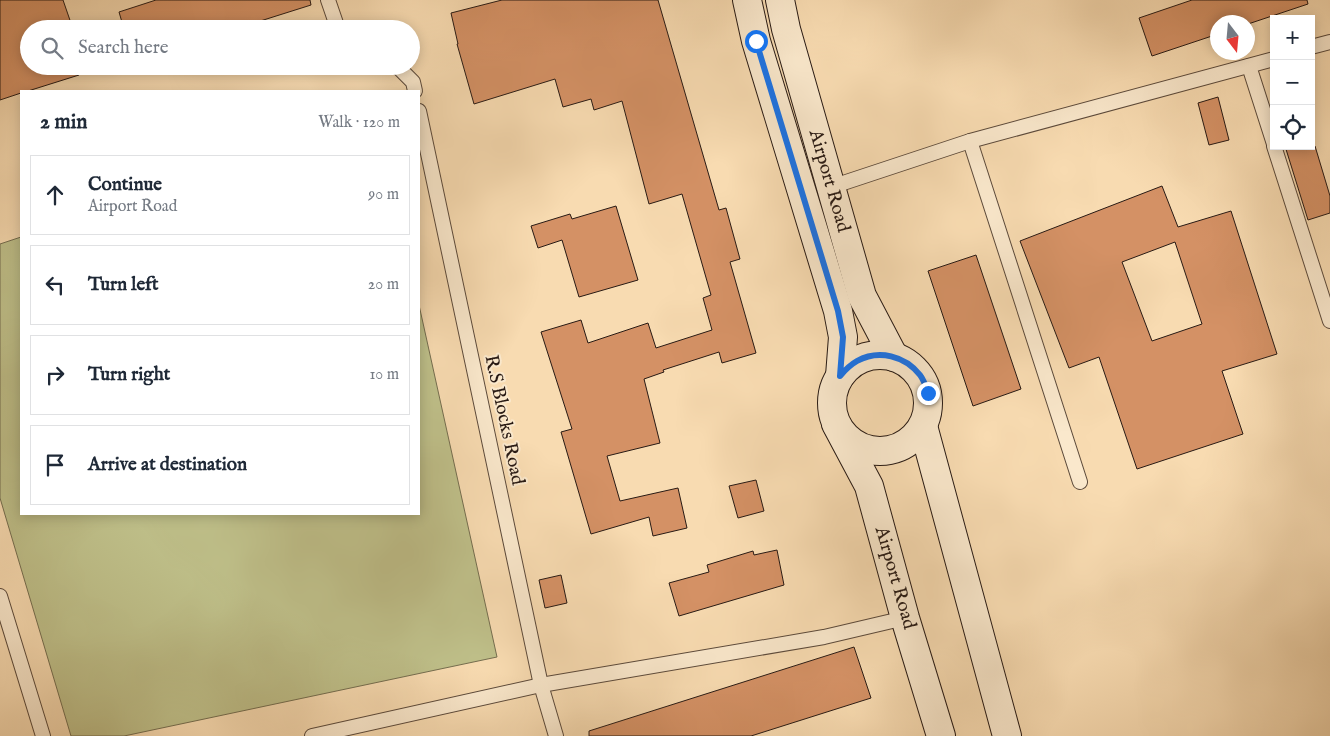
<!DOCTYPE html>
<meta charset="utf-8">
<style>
:root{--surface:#fff;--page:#f6f6f7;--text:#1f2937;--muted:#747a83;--line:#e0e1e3}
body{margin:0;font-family:"IM FELL English",serif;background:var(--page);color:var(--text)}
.controls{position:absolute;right:15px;top:15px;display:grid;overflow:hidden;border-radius:0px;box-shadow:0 2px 12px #0003}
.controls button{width:45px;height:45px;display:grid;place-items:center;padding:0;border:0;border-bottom:1px solid var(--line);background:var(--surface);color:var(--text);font:25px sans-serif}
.compass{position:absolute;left:1210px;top:15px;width:45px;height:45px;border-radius:50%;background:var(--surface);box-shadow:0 2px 12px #0003;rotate:164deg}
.stop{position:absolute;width:15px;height:15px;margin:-11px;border:4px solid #1a73e8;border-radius:50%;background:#fff}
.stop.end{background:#1a73e8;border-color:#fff;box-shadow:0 1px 5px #0008}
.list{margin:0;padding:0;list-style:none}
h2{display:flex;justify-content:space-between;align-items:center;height:65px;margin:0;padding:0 20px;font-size:21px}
h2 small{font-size:16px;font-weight:400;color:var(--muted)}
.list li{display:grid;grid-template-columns:32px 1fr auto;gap:15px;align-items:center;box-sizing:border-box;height:80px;margin:0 10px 10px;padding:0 10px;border:1px solid var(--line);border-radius:0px}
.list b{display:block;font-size:19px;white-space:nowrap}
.list p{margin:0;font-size:16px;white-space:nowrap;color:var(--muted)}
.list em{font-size:16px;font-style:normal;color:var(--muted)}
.icon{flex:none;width:28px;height:28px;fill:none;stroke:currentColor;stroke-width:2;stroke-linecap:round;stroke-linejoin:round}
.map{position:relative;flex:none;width:1330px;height:736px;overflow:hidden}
.search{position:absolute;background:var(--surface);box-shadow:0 2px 12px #0003;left:20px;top:20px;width:400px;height:55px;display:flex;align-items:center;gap:12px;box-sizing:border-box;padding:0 18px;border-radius:28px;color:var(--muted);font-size:19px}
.panel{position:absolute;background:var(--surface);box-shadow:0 2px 12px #0003;left:20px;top:90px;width:400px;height:425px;border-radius:0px}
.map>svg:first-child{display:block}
</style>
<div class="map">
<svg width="1330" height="736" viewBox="0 0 1330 736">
<rect width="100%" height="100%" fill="#f8dbb1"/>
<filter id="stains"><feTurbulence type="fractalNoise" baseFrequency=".004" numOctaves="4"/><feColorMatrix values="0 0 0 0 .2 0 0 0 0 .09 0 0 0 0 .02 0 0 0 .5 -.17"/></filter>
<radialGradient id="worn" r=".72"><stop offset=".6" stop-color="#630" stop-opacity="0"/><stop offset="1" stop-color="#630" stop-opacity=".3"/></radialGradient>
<path fill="#bfc08a" stroke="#746d4f" d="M21 237V514H419V305L497 657 124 736H71L0 498V244Z"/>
<g fill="#d49165" stroke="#281a14" fill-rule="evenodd">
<path d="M0 0H63L73 29H29V66H85L77 69 79 75 28 91H21V93L0 100Z"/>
<path d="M156 0H310L311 5 235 29H124L119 12Z"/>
<path d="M502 0H658L719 210 726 208 740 259 730 262 756 353 722 363 719 352 663 370 664 372 644 379 660 443 607 456 620 501 678 488 687 528 653 536 649 517 591 534 561 432 572 429 541 332 581 320 588 343 648 323 656 348 712 330 703 298 711 295 682 194 649 204 622 101 594 110 591 99 563 107 555 79 474 104 457 44H458L451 13Z"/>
<path d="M1192 0H1307L1308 4 1248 24V22H1218V34L1152 56 1139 18Z"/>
<path d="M1218 97 1229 140 1209 145 1198 103Z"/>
<path d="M1285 146H1315L1330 196V213L1308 220Z"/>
<path d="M1162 186 1178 227 1231 211 1277 354 1222 371 1243 434 1137 469 1099 357 1069 368 1020 241ZM1175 242 1202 324 1152 341 1122 262Z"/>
<path d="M616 206 638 280 579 297 562 240 538 248 531 226 570 214 572 219Z"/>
<path d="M976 255 1021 389 973 406 928 271Z"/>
<path d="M756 480 764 511 738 518 729 486Z"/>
<path d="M777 550 784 585 679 616 669 583 709 572 707 565 753 551 754 555Z"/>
<path d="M561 575 567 603 545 608 539 580Z"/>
<path d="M854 647 871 698 751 736H589V731Z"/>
</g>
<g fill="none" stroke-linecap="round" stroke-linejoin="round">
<defs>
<g id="service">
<path d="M328 0 338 29"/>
<path d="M1311 47 1330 42"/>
<path d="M397 66 413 82 415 91"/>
<path d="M1249 66 1274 144"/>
<path d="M419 111 541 685 556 736"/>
<path d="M970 141 1080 482"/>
<path d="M1274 146 1330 321"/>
<path d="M831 187 970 141 1274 59"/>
<path d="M0 596 43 736"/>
<path d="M312 736 541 685 824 637 905 618"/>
</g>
<g id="secondary">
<path d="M747 0 756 41 838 311 843 337 840 376"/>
<path d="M780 0 786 29 862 296 894 357"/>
<circle cx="880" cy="403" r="48"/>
<path d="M836 424 869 486 905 618 941 736"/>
<path d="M923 426 1007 736"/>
</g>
</defs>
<use href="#service" stroke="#5c4a3b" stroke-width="16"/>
<use href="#secondary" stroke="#281a14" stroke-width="30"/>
<use href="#service" stroke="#fae8cc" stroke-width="14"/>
<use href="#secondary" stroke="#fae8cc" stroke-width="28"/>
</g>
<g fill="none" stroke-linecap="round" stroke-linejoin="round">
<path stroke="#1a73e8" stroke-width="6" d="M756 41 838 311 843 337 840 376C845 370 850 365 857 361 879 349 905 356 920 375 924 380 926 387 928 393"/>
</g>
<g text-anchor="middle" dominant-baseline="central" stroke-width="4" stroke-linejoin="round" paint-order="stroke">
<g font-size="19" fill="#281a14" stroke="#fae8cc">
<text transform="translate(829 181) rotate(74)">Airport Road</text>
<text transform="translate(504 420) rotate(78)">R.S Blocks Road</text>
<text transform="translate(895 578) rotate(74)">Airport Road</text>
</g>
</g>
<rect width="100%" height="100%" filter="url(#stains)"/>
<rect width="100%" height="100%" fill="url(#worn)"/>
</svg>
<div class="controls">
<button>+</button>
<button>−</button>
<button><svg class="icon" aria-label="locate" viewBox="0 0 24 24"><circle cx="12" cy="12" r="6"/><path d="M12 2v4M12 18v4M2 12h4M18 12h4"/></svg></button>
</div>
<svg class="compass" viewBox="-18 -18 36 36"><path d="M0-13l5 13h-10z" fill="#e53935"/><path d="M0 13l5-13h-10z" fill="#747a83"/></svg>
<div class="stop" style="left:756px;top:41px"></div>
<div class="stop end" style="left:928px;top:393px"></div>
<div class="search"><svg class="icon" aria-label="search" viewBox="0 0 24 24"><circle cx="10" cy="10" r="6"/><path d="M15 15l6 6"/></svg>Search here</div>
<section class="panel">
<h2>2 min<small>Walk · 120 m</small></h2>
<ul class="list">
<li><svg class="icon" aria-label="ahead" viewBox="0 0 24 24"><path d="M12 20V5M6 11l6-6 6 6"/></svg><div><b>Continue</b><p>Airport Road</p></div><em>90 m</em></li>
<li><svg class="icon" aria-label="left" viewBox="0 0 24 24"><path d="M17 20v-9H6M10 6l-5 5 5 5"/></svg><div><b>Turn left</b></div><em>20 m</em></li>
<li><svg class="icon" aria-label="right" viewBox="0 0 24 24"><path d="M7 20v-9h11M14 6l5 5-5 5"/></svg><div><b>Turn right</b></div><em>10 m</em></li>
<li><svg class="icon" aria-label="arrive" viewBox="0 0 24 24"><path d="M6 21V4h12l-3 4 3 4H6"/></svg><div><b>Arrive at destination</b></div></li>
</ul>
</section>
</div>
